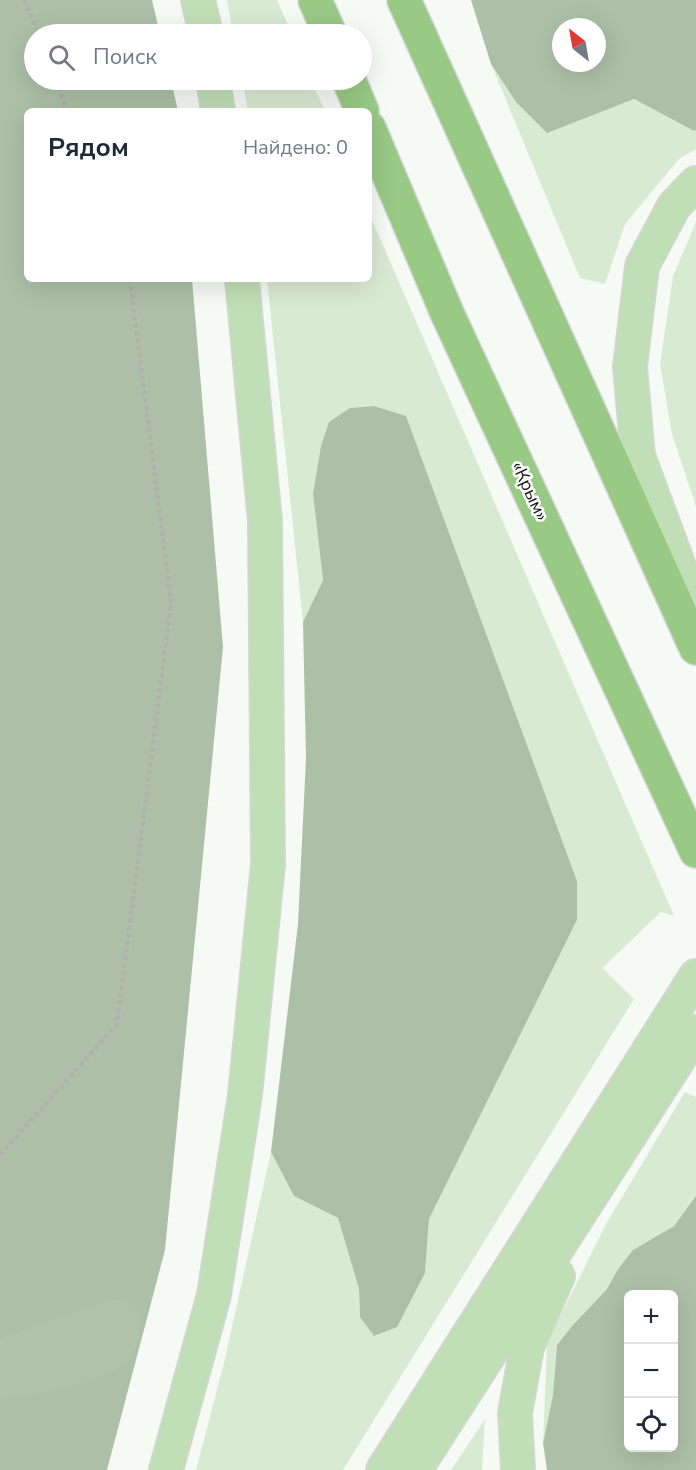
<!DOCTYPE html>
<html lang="ru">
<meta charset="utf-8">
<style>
:root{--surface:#fff;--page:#f2f2f3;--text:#1f2937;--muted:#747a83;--line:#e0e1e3}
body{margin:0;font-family:"Nunito Sans",sans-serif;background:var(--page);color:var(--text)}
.controls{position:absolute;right:18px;bottom:18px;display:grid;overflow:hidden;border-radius:9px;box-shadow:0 6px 24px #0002}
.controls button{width:54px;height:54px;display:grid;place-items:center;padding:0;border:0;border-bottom:2px solid var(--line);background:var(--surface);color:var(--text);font:30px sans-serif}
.compass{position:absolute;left:552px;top:18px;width:54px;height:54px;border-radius:50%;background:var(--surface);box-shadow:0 6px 24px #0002;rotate:329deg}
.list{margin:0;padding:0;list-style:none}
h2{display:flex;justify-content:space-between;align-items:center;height:78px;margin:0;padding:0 24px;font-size:26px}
h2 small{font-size:20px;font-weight:400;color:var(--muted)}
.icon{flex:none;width:33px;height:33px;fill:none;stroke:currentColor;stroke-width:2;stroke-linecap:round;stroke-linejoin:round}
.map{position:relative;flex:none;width:696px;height:1470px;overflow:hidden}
.search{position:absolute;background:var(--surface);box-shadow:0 6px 24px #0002;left:24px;top:24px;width:348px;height:66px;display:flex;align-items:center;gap:15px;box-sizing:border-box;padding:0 21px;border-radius:33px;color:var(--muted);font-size:22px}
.panel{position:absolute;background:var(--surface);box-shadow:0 6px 24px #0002;left:24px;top:108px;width:348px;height:174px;border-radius:9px}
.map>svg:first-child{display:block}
</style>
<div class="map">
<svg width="696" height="1470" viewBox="0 0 696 1470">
<rect width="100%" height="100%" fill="#f6faf5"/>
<g fill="#d9ead3">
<path d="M227 0H277L292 34H233Z"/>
<path d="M491 64 516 102 613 106 634 99 694 131 696 130V149L679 159 625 224 605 284 580 278Z"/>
<path d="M242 80H311L325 111H248Z"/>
<path d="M369 213 674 916 661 912 602 968 634 999 343 1470H196L224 1363 271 1152 294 1196 338 1218 359 1289 360 1317 425 1273 429 1219 577 920V881L405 416 374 406 350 408 313 494 323 580 303 622 267 279H369Z"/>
<path d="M696 222V506L672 434 660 364 673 276Z"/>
<path d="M685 1092 696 1097V1196L674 1226 633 1250 618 1269 607 1289 572 1326 557 1345 553 1395 543 1443 547 1343 606 1224Z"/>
<path d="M485 1419 482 1470H451Z"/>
</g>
<g fill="#adc0a7" fill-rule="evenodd">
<path d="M0 0H152L160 34H34V80H171L178 111H27V279H192L223 647 165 1250 107 1470H0Z"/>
<path d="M471 0H696V130L694 131 634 99 547 133 516 102 491 64ZM561 27H597V63H561Z"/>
<path d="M374 406 406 416 577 881V920L429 1219 425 1273 397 1327 374 1336 360 1317 359 1289 338 1218 294 1196 271 1152 298 924 306 758 303 622 323 580 313 494 321 446 329 422 350 408Z"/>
<path d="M696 1196V1470H547L543 1443 553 1395 557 1345 572 1326 607 1289 618 1269 633 1250 674 1226ZM628 1294H674V1448H628Z"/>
</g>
<path fill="#b0c2a9" d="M110 1300 133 1302 142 1320 136 1347 128 1363 91 1380 54 1391 0 1400V1338Z"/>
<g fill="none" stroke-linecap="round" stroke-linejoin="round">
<defs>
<g id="major">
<path d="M198 0 206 34"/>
<path d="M213 80 218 111"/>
<path d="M696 183 674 206 642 266 630 367 638 456 696 612"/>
<path d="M166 1470 214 1295 245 1095 268 864 265 521 242 279"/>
<path d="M383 1470 696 976"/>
<path d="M415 1470 696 1032"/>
<path d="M518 1470 515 1413 527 1347 558 1276"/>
</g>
<g id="highway">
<path d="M315 0 330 34"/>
<path d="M404 0 696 648"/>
<path d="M349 80 362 111"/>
<path d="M369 128 447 313 696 851"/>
</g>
</defs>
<use href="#major" stroke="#d5d6d5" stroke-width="36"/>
<use href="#highway" stroke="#d5d6d5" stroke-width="36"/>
<g stroke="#aeb1ad" stroke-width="4" stroke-dasharray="4.5 3" stroke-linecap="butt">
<path d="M24 0 39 34"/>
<path d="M55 80 67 111"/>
<path d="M0 1155 117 1024 171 603 131 287 128 279"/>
</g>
<use href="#major" stroke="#c1dfb6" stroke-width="33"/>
<use href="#highway" stroke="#98c985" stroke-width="33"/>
</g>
<g text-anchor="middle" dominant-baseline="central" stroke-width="5" stroke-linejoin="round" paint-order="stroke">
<g font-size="18" fill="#181917" stroke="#fff">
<text transform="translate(530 491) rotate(65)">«Крым»</text>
</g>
</g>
</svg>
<div class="controls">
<button>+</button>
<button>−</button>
<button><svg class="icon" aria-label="locate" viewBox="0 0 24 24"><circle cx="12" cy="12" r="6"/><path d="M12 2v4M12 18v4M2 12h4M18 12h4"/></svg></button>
</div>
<svg class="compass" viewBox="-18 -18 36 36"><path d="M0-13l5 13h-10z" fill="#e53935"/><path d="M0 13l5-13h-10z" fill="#747a83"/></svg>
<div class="search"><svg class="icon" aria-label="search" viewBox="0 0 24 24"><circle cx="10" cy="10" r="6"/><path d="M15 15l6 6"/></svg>Поиск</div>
<section class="panel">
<h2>Рядом<small>Найдено: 0</small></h2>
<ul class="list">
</ul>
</section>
</div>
